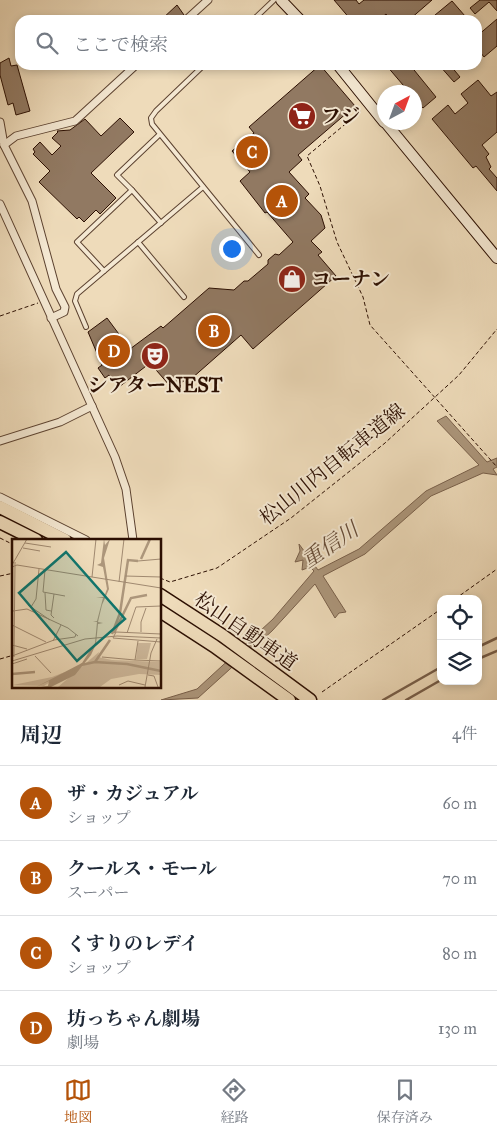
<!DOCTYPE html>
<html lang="ja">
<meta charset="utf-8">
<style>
:root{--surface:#fff;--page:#f2f2f3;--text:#1f2937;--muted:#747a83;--line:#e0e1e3;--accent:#b45309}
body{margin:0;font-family:"IM FELL Great Primer","Noto Serif JP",serif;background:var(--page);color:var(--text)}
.controls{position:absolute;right:15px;bottom:15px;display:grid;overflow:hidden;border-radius:10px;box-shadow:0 2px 8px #0003}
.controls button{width:45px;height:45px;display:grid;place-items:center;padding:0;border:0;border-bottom:1px solid var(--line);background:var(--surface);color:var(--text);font:25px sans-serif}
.compass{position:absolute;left:377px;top:85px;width:45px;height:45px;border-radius:50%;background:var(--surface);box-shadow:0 2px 8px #0003;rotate:41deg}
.you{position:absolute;left:231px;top:248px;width:18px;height:18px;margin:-12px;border:4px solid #fff;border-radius:50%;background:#1a73e8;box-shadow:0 0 0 8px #1a73e833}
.badge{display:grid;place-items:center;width:32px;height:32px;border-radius:50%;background:var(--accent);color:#fff;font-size:16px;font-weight:700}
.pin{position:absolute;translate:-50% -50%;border:2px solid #fff;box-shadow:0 1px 5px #0006}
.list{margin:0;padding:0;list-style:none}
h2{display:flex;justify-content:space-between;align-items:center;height:65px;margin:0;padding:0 20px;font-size:21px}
h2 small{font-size:16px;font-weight:400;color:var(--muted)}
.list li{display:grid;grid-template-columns:32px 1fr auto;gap:15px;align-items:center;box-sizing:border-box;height:75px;padding:0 20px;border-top:1px solid var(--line)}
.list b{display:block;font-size:19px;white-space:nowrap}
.list p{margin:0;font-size:16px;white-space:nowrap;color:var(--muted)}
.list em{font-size:16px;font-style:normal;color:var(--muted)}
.icon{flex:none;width:28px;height:28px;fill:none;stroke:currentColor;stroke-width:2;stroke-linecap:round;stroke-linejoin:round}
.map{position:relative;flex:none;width:497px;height:700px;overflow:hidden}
.search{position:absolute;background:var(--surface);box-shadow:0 2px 8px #0003;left:15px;right:15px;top:15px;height:55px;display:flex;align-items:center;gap:12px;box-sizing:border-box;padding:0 18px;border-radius:15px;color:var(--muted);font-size:19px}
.sheet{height:365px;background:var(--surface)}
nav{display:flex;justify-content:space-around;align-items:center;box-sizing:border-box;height:70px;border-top:1px solid var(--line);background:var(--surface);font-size:14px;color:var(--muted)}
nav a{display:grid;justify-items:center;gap:2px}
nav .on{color:var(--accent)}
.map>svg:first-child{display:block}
</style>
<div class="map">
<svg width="497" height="700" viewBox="0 0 497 700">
<rect width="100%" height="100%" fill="#eedbba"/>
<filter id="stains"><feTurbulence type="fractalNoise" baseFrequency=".004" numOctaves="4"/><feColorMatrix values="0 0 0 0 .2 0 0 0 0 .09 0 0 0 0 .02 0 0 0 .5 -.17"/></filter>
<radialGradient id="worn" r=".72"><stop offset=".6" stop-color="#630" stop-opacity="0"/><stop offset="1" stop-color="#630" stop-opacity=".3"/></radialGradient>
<path fill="#ac967b" stroke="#79604b" d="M446 416 487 462 497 458V467L493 469 497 475 483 473 431 496 365 554 323 576 346 612 339 613 335 618 315 584 272 631 198 698 161 700 197 689 273 619 314 571 310 567 302 570 303 560 295 562 300 551 299 544 318 570 359 549 426 491 479 465 437 421Z"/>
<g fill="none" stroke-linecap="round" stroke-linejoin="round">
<g stroke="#79604b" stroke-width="2.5">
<path d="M478 647 497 638"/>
<path d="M478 659 497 651"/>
<path d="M383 700 441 667"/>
<path d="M406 700 441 680"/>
</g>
</g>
<g fill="#917962" stroke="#2c0f02">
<path d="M334 0H356L359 4 364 0H432L409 20H391L386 14 379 20H351Z"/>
<path d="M480 0H497V11L489 2 475 14 470 8Z"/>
<path d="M452 1 465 16 461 20H429Z"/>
<path d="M177 5 184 15 179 20H161Z"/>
<path d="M497 19V46L484 57 477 48V36Z"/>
<path d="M9 58 11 66 17 65 30 111 16 115 13 103 8 105 0 75V63Z"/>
<path d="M320 65 355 106 298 155 302 160 289 172 309 194 305 198 321 215 325 228 311 241 322 252 318 255 336 276 253 349 241 335 191 379 170 386 150 363 119 387 109 375 105 378 98 368 102 365 88 332 107 318 130 349 161 326 163 328 209 288 234 290 244 281H248L268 264V260L275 254 279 255 293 242 267 212 265 213 240 181 250 172 232 151 254 133 249 127Z"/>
<path d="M386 65H410L436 97 423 108 414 99V92H409Z"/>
<path d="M439 65H450L460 77 454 82Z"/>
<path d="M478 80 491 96 497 92V132L482 145 489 154 486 157 491 167 489 169 497 178V191L476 166 473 168 432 119 448 105 455 114 468 103 461 94Z"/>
<path d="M120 118 134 132 91 173 116 198 100 214 96 210 84 222 79 217 77 219 39 182 50 171 33 154 35 152 33 149 40 142 52 155 61 146 52 138 58 132 57 131 70 130 85 119 101 136Z"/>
</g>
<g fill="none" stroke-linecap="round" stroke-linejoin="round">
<defs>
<g id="lane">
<path d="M253 20 274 0"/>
<path d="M204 65 156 111 151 118 152 124 259 255"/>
<path d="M132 190 161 223"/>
<path d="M138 242 184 297"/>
<path d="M104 271 77 242 132 190 117 175 159 135"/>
<path d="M86 327 75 301 77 294 203 187"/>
</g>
<g id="street">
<path d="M186 20 208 0"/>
<path d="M0 122 4 145 32 201 56 289 65 307 64 312 51 318"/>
<path d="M4 145 16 136 75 121 136 65"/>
<path d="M0 204 115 457 126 489 133 540"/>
<path d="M0 441 60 422 92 406"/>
<path d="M0 497 86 540"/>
</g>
<g id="secondary">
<path d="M281 0 300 20"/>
<path d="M338 65 384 122"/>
<path d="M385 122 497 258"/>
</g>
<g id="highway">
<path d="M0 507 65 540"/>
<path d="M0 522 36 540"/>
<path d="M160 595 223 636 310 700"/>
<path d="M160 611 214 646 289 700"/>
</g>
</defs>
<use href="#lane" stroke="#5c4230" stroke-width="6"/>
<use href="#street" stroke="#5c4230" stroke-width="9"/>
<use href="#secondary" stroke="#2c0f02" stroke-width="12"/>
<use href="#highway" stroke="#2c0f02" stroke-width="15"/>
<g stroke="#2c0f02" stroke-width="1" stroke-dasharray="4 2.5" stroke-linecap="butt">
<path d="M361 111 307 156 320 186 337 242 363 297 370 325 497 467"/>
<path d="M0 316 38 303"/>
<path d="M0 538 14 545"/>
<path d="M0 576 14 573"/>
<path d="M160 578 170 582 217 568 291 518 385 443 459 375 497 329"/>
<path d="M455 599 497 569"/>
<path d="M0 659 14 655"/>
<path d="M322 692 441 609"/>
</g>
<use href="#lane" stroke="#f4e8d2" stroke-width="4"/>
<use href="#street" stroke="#f4e8d2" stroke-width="7"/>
<use href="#secondary" stroke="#f4e8d2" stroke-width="10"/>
<use href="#highway" stroke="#eedbba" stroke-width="12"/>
</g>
<defs>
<symbol id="supermarket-disc" viewBox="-11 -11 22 22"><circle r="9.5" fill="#8f2418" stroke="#f4e8d2"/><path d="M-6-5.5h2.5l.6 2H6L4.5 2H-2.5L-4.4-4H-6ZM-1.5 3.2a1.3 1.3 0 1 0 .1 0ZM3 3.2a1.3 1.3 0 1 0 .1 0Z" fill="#fff"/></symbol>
<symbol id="shop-disc" viewBox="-11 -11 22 22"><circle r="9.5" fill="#8f2418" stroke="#f4e8d2"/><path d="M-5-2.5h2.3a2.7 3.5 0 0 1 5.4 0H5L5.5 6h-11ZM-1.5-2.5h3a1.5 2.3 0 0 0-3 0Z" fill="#fff"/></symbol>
<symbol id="theatre-disc" viewBox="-11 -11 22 22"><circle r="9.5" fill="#8f2418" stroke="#f4e8d2"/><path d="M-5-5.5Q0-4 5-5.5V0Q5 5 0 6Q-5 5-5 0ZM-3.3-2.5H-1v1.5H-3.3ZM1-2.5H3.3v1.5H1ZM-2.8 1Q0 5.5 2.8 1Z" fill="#fff"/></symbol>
</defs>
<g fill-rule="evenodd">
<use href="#supermarket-disc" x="286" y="100" width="32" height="32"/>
<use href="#shop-disc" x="276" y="263" width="32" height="32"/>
<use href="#theatre-disc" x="139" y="340" width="32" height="32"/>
</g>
<g text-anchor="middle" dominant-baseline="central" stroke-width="4" stroke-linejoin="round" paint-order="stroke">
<g font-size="20" font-weight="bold" fill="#2c0f02" stroke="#f4e8d2" text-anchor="start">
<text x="321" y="116">フジ</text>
<text x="311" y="279">コーナン</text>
<text x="155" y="385" text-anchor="middle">シアターNEST</text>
</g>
<g font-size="20" fill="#2c0f02" stroke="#f4e8d2">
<text transform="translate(332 464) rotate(-39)">松山川内自転車道線</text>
<text transform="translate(246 631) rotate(35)">松山自動車道</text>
</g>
<g font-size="21" font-style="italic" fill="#664c38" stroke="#f4e8d2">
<text transform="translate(330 545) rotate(-34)">重信川</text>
</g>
</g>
<g transform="translate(12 539)">
<rect width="149" height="149" fill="#eedbba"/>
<path d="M126 104H139L135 120H124ZM87 113 86 118 100 121 149 123V136L127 135 99 140 88 148H46ZM53 133 32 147 1 146 40 138Z" fill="#cdb89b"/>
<path d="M92 0 93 6 98 0 92 19 97 50 90 66 86 83 91 84 86 85 84 105 79 116 63 136 39 148H29L36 147 37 142 24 148 70 124 83 104 85 83 81 82H85L91 59 84 58H92L95 50 91 28 85 26 89 24Z" fill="#ac967b"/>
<path fill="none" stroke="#ac967b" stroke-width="2.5" d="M129 20 138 0M102 94 119 59 135 56M100 95 108 74 116 21 126 22M83 123 98 101M69 126 83 123 115 125 149 132M0 135 23 133"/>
<path fill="none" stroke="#a08970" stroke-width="1" d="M13 4 39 8M11 9 28 12M126 22 149 20M0 26 15 0M0 28 5 26 80 38 84 0M33 31 31 53 53 57M113 37 149 38M80 38 149 49M107 43 112 0M33 54 34 71 39 72M42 55 39 76 42 79M16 66 38 81M19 68 24 60 27 30M1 72 15 70 56 89 66 97M0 86 34 103M129 93V83L134 69M115 94 124 68 149 67M149 95 104 93 101 99 149 103M41 102 49 86M126 102 123 121 149 122M0 106 15 110M0 117 42 101 63 98 64 95M23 117 39 134M2 118 3 23M90 118 123 121M0 122 73 100 105 97 149 99M0 125 15 120M136 136 142 137 146 148M107 146 116 142 133 146M133 148 139 114 145 100"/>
<path fill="#0f766e" fill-opacity="0.15" stroke="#0f766e" stroke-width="2.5" d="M54 13 113 80 65 122 7 54Z"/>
<rect width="149" height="149" fill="none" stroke="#2c0f02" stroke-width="2.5"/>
</g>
<rect width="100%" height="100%" filter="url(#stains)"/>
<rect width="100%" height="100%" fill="url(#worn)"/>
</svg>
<div class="controls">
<button><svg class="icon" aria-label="locate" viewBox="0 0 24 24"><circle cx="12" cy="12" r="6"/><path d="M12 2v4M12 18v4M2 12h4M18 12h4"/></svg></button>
<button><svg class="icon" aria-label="layers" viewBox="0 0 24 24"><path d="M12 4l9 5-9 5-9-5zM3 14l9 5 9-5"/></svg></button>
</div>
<svg class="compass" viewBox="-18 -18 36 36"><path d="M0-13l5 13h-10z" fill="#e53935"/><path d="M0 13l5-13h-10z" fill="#747a83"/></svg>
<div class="you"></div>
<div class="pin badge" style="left:282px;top:201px">A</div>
<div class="pin badge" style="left:214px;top:331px">B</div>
<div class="pin badge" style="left:252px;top:152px">C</div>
<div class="pin badge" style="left:114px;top:351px">D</div>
<div class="search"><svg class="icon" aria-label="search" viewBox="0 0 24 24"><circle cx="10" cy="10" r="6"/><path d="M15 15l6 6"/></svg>ここで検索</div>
</div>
<section class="sheet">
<h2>周辺<small>4件</small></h2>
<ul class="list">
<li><span class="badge">A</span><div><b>ザ・カジュアル</b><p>ショップ</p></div><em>60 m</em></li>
<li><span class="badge">B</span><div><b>クールス・モール</b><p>スーパー</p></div><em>70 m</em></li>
<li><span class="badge">C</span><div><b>くすりのレデイ</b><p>ショップ</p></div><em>80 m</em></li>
<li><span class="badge">D</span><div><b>坊っちゃん劇場</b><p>劇場</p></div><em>130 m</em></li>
</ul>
</section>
<nav>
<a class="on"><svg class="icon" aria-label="map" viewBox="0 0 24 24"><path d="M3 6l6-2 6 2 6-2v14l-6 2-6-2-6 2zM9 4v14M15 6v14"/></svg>地図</a>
<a><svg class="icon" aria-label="directions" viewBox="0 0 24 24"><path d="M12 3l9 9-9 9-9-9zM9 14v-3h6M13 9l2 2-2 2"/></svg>経路</a>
<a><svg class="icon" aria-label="saved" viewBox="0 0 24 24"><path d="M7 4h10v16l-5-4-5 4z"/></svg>保存済み</a>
</nav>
